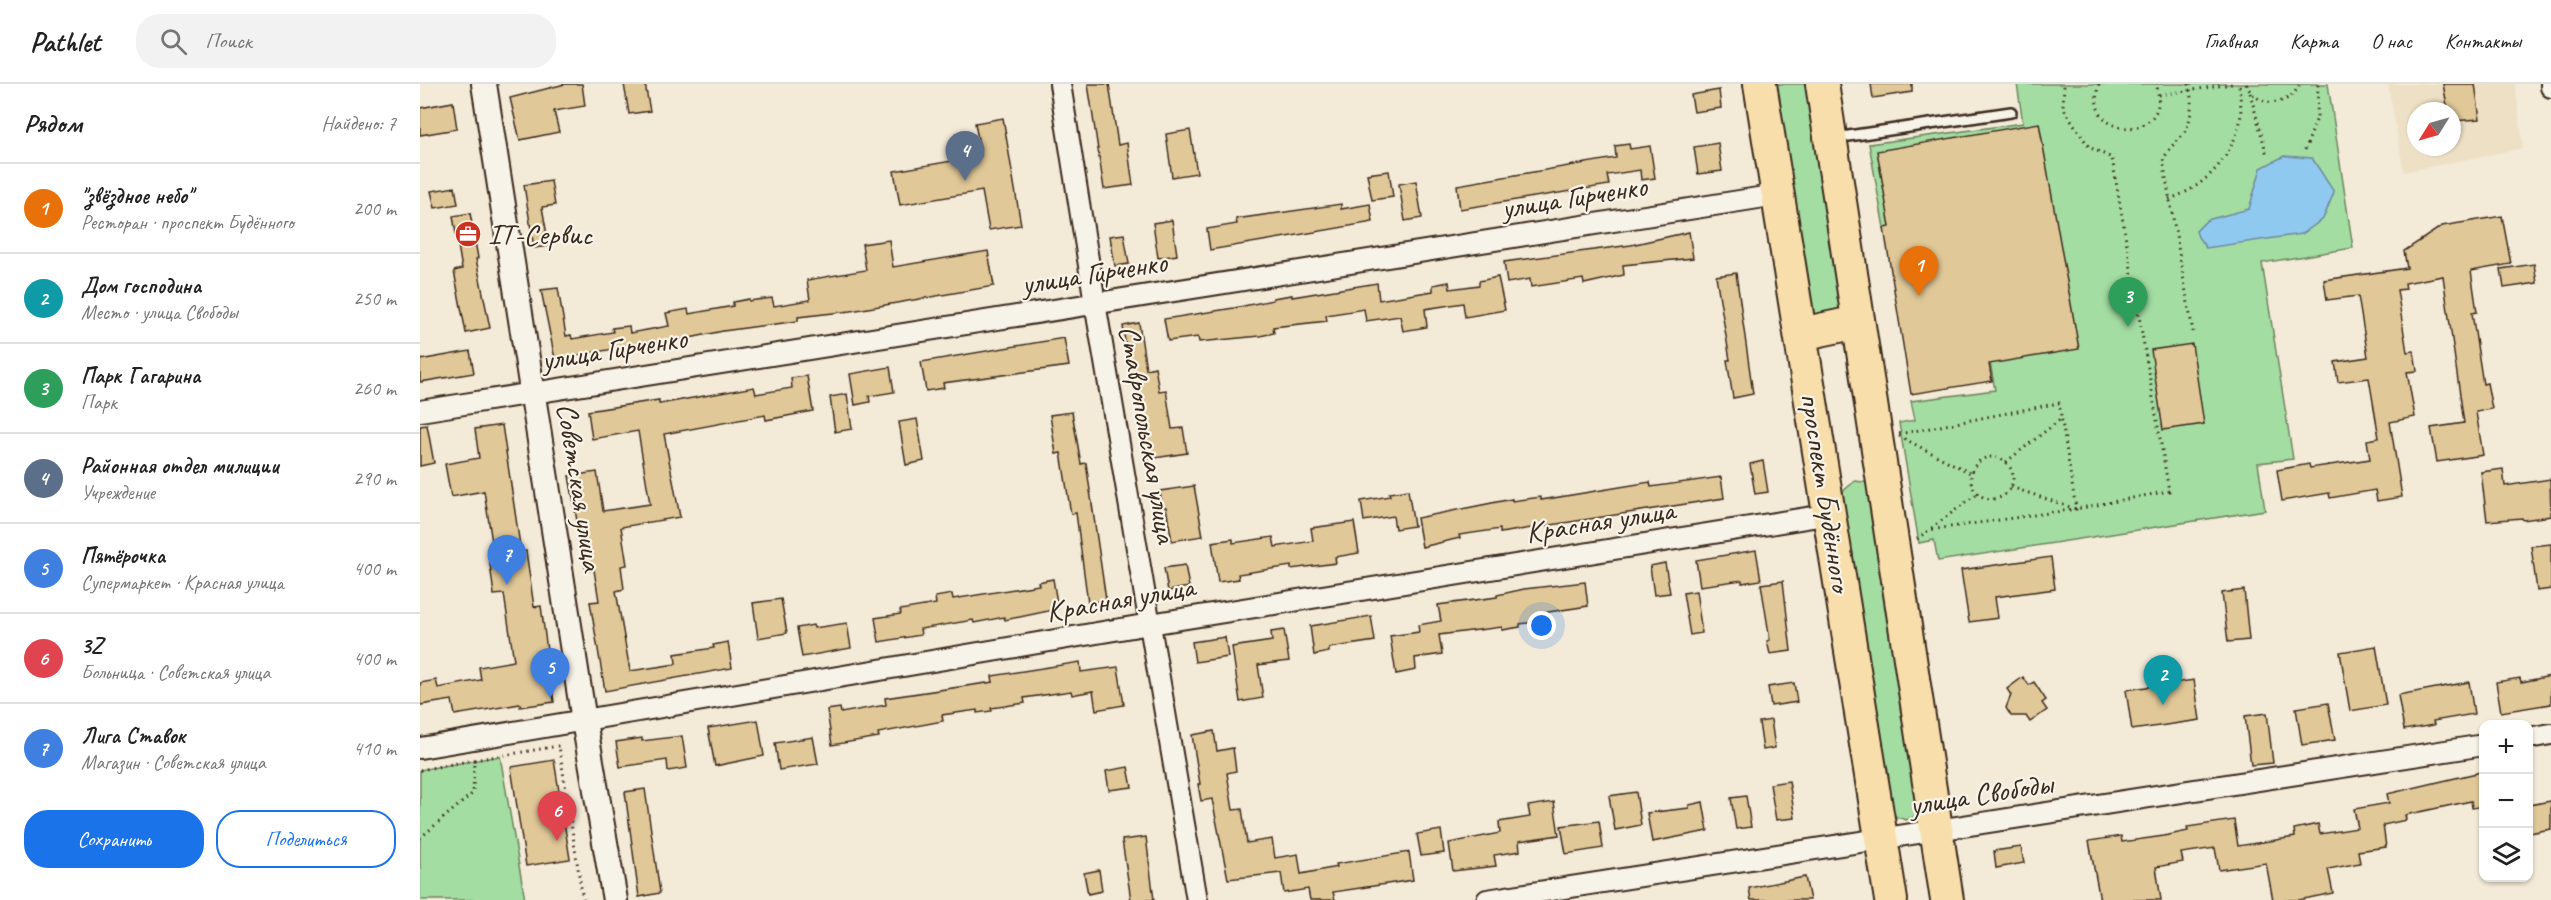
<!DOCTYPE html>
<html lang="ru">
<meta charset="utf-8">
<style>
:root{--surface:#fff;--page:#f2f2f2;--text:#222;--muted:#767676;--line:#e0e0e0;--accent:#1a73e8}
body{margin:0;font-family:Caveat,sans-serif;background:var(--page);color:var(--text)}
.controls{position:absolute;right:18px;bottom:18px;display:grid;overflow:hidden;border-radius:12px;box-shadow:0 2px 4px #0004}
.controls button{width:54px;height:54px;display:grid;place-items:center;padding:0;border:0;border-bottom:2px solid var(--line);background:var(--surface);color:var(--text);font:30px sans-serif}
.compass{position:absolute;left:1987px;top:18px;width:54px;height:54px;border-radius:50%;background:var(--surface);box-shadow:0 2px 4px #0004;rotate:233deg}
.you{position:absolute;left:1122px;top:542px;width:21px;height:21px;margin:-15px;border:4px solid #fff;border-radius:50%;background:#1a73e8;box-shadow:0 0 0 9px #1a73e833}
.badge{display:grid;place-items:center;width:39px;height:39px;border-radius:50%;background:var(--accent);color:#fff;font-size:20px;font-weight:700}
.pin{position:absolute;translate:-50% -50px;filter:drop-shadow(0 2px 3px #0008)}
.pin::after{content:'';position:absolute;top:32px;width:21px;height:18px;background:inherit;clip-path:polygon(0 0,100% 0,50% 100%)}
.list{margin:0;padding:0;list-style:none}
h2{display:flex;justify-content:space-between;align-items:center;height:78px;margin:0;padding:0 24px;font-size:26px}
h2 small{font-size:20px;font-weight:400;color:var(--muted)}
.list li{display:grid;grid-template-columns:39px 1fr auto;gap:18px;align-items:center;box-sizing:border-box;height:90px;padding:0 24px;border-top:2px solid var(--line)}
.list b{display:block;font-size:22px;white-space:nowrap}
.list p{margin:0;font-size:20px;white-space:nowrap;color:var(--muted)}
.list em{font-size:20px;font-style:normal;color:var(--muted)}
.actions{display:flex;gap:12px;padding:18px 24px}
.actions a{flex:1;padding:14px 0;border:2px solid var(--accent);border-radius:24px;text-align:center;font-size:21px;color:var(--accent)}
.actions .main{background:var(--accent);color:#fff}
.icon{flex:none;width:33px;height:33px;fill:none;stroke:currentColor;stroke-width:2;stroke-linecap:round;stroke-linejoin:round}
.map{position:relative;flex:none;width:2131px;height:816px;overflow:hidden}
header{display:flex;align-items:center;gap:36px;box-sizing:border-box;height:84px;padding:0 30px;background:var(--surface);border-bottom:2px solid var(--line)}
header strong{font-size:28px}
nav{display:flex;gap:33px;margin-inline-start:auto;font-size:21px}
.search{width:420px;height:54px;background:var(--page);display:flex;align-items:center;gap:15px;box-sizing:border-box;padding:0 21px;border-radius:24px;color:var(--muted);font-size:22px}
main{display:flex}
aside{flex:1;background:var(--surface)}
.map>svg:first-child{display:block}
</style>
<header>
<strong>Pathlet</strong>
<div class="search"><svg class="icon" aria-label="search" viewBox="0 0 24 24"><circle cx="10" cy="10" r="6"/><path d="M15 15l6 6"/></svg>Поиск</div>
<nav><a>Главная</a><a>Карта</a><a>О нас</a><a>Контакты</a></nav>
</header>
<main>
<aside>
<h2>Рядом<small>Найдено: 7</small></h2>
<ul class="list">
<li><span class="badge" style="background:#e8710a">1</span><div><b>&quot;звёздное небо&quot;</b><p>Ресторан · проспект Будённого</p></div><em>200 m</em></li>
<li><span class="badge" style="background:#0f9aa8">2</span><div><b>Дом господина</b><p>Место · улица Свободы</p></div><em>250 m</em></li>
<li><span class="badge" style="background:#2e9e5b">3</span><div><b>Парк Гагарина</b><p>Парк</p></div><em>260 m</em></li>
<li><span class="badge" style="background:#5c6f8a">4</span><div><b>Районная отдел милиции</b><p>Учреждение</p></div><em>290 m</em></li>
<li><span class="badge" style="background:#3f7fe0">5</span><div><b>Пятёрочка</b><p>Супермаркет · Красная улица</p></div><em>400 m</em></li>
<li><span class="badge" style="background:#e0444e">6</span><div><b>3Z</b><p>Больница · Советская улица</p></div><em>400 m</em></li>
<li><span class="badge" style="background:#3f7fe0">7</span><div><b>Лига Ставок</b><p>Магазин · Советская улица</p></div><em>410 m</em></li>
</ul>
<div class="actions"><a class="main">Сохранить</a><a>Поделиться</a></div>
</aside>
<div class="map">
<svg width="2131" height="816" viewBox="0 0 2131 816">
<rect width="100%" height="100%" fill="#f3ead8"/>
<filter id="ink" filterUnits="userSpaceOnUse"><feTurbulence type="fractalNoise" baseFrequency=".0167" numOctaves="2"/><feDisplacementMap in="SourceGraphic" scale="12" xChannelSelector="R" yChannelSelector="G"/><feConvolveMatrix kernelMatrix="1 2 1 2 8 2 1 2 1" color-interpolation-filters="sRGB"/></filter>
<g filter="url(#ink)">
<path fill="#eee0c5" fill-rule="evenodd" d="M1968 0H2095L2103 64 1984 88ZM1996 27H2032V63H1996Z"/>
<g fill="#a3dda2" stroke="#6f8460" stroke-width="1.5">
<path d="M1352 0H1392L1427 231 1392 237Z"/>
<path d="M1597 0H1908L1933 164 1842 179 1873 375 1838 379 1845 426 1518 477 1514 456 1499 459 1479 339 1495 336 1491 317 1575 306 1544 131 1464 144 1449 60 1603 39Z"/>
<path d="M1435 397 1450 399 1502 722 1496 732 1486 736 1468 730 1416 413Z"/>
<path d="M80 672 105 816H0V686Z"/>
</g>
<path fill="#90c9ef" stroke="#6e899b" stroke-width="1.5" d="M1864 72 1892 74 1914 108 1903 135 1882 150 1786 164 1778 153 1776 147 1787 136 1829 125 1841 84Z"/>
<g fill="#e1c898" stroke="#3b2a1e" stroke-width="1.5">
<path d="M145 0H162L165 22 134 27 139 48 100 56 90 14Z"/>
<path d="M204 0H225L230 27 209 30Z"/>
<path d="M668 0H689L698 61 707 59 713 101 684 105Z"/>
<path d="M1451 0H1492V8L1453 14Z"/>
<path d="M2023 0H2055L2060 35 2032 37V27H2028Z"/>
<path d="M1299 6 1301 24 1274 28 1271 11Z"/>
<path d="M33 18 37 45 0 51V24Z"/>
<path d="M583 34 601 141 569 146 562 107 480 121 474 87 561 72 555 39Z"/>
<path d="M1619 39 1659 265 1569 280 1572 297 1491 310 1464 144 1470 143 1457 67Z"/>
<path d="M770 46 777 89 752 93 746 50Z"/>
<path d="M1298 59 1302 87 1278 90 1274 63Z"/>
<path d="M1209 60 1210 65 1230 62 1235 94 1221 96 1220 86 1187 91 1189 101 1040 125 1037 101 1196 74 1195 62Z"/>
<path d="M969 87 973 113 952 116 947 90Z"/>
<path d="M131 97 135 121 122 123 129 162 114 164 104 101Z"/>
<path d="M996 97 1002 134 985 137 979 100Z"/>
<path d="M35 103 38 120 15 124 11 107Z"/>
<path d="M921 120V125L950 120 953 138 790 166 787 145 817 140 816 135Z"/>
<path d="M50 129 58 174 56 175 70 244 46 249 34 187 42 185 33 132Z"/>
<path d="M2082 132 2091 180 2051 187 2057 228 2052 229 2063 300 2067 299 2072 325 2056 328 2063 371 2017 378 2011 344 2044 339 2023 192 1985 199 1986 205 1977 206 1987 268 1994 267 1997 287 1987 288 1995 333 1970 338 1982 413 1957 417 1955 406 1910 414 1909 409 1862 417 1857 386 1889 380 1890 384 1950 375 1947 356 1959 354 1949 294 1918 298 1915 278 1948 273 1938 212 1907 216 1904 196 1987 184 1984 167 2022 142Z"/>
<path d="M752 136 757 171 738 174 733 139Z"/>
<path d="M1269 148 1273 174 1203 181 1204 191 1164 200 1163 195 1111 203 1110 195 1087 199 1084 178 1211 161Z"/>
<path d="M704 150 709 180 695 182 690 152Z"/>
<path d="M469 156 473 183 568 167 574 202 431 227 378 233V237L303 247 246 259 224 262 223 260 135 275 121 206 138 204 146 252 151 251 152 255 193 248 192 244 209 242 210 249 249 242 246 229 268 225 269 230 313 222V218L329 215V217L352 214 354 222 390 216 387 196 446 186 442 160Z"/>
<path d="M2114 180 2117 199 2084 204 2081 185Z"/>
<path d="M1316 189 1333 310 1313 314 1307 276H1310L1296 192Z"/>
<path d="M1078 193 1085 226 1045 233 1043 219 1005 225 1007 243 983 247 980 232 946 237 944 225 906 231 907 237 853 243 854 249 840 252 779 258 778 253 748 257 744 235 814 224 853 216V214L872 211V213L957 199 959 216 1013 207V201L1029 198 1030 205 1059 201V197Z"/>
<path d="M719 239 726 285 735 283 739 307 746 306 752 345 763 344 767 369 728 375 721 327 719 328 715 301 712 302 709 288 703 242Z"/>
<path d="M644 254 649 282 523 299 524 304 506 307 501 278Z"/>
<path d="M1772 260 1784 340 1743 346 1731 266Z"/>
<path d="M50 267 54 289 0 298V276Z"/>
<path d="M470 283 474 308 449 312 450 318 435 321 430 290Z"/>
<path d="M387 292 393 327 346 336 345 331 244 350 260 433 201 443 207 481 201 482 204 505 196 507 210 587 256 580 255 570 294 564 293 561 308 558 312 584 185 607 170 518 179 517 174 486 166 487 149 392 177 388 183 427 230 420 218 347 172 355 168 327 239 316V320L334 303 336 310 372 304 371 294Z"/>
<path d="M427 310 432 345 415 348 410 313Z"/>
<path d="M652 328 661 380 666 379 686 516 668 519 656 429 651 430 641 369 636 370 630 331Z"/>
<path d="M497 335 504 377 486 381 479 338Z"/>
<path d="M7 341 14 379 0 382V342Z"/>
<path d="M82 341 101 468 106 467 114 523 121 522 134 618 100 623V620L35 631 32 616 0 621V599L16 596 18 604 61 596 59 583 94 577 84 510 74 511 69 472 74 471 64 407 31 413 25 380 59 374 55 345Z"/>
<path d="M1343 377 1348 408 1335 410 1330 380Z"/>
<path d="M2083 385 2085 402 2130 395 2131 432 2103 436 2102 434 2067 437 2061 388Z"/>
<path d="M1301 393 1304 414 1080 449V445L1039 451 1040 454 1002 463 997 434 1092 415V417L1121 413V416L1230 398 1231 403Z"/>
<path d="M774 402 783 452 752 457 746 423H742L740 407Z"/>
<path d="M988 406 994 442 975 445 973 432 944 437 941 417 970 412 969 409Z"/>
<path d="M934 438 939 469 915 473 916 479 871 485V482L818 490 819 495 798 498 792 458 813 455V459L853 453 855 463 893 457 891 444Z"/>
<path d="M2131 460V505L2117 507 2111 462Z"/>
<path d="M1336 466 1341 496 1322 499V496L1280 502 1276 476Z"/>
<path d="M1631 473 1635 505 1575 513 1578 534 1549 538 1541 486Z"/>
<path d="M1245 479 1250 509 1234 511 1230 482Z"/>
<path d="M765 481 769 503 748 507 744 484Z"/>
<path d="M633 495 638 525 585 536 584 533 554 539 553 536 500 545 501 551 459 558 455 534 481 530 480 526 516 520 515 513 532 510 533 515 619 501 618 498Z"/>
<path d="M1363 497 1371 567 1350 570 1347 557 1350 556 1341 500Z"/>
<path d="M1165 498 1168 522 1122 529 1123 537 1100 540V543L1082 546V543L1019 551 1022 570 995 574 996 586 976 590 970 552 999 548 998 541 1021 537 1018 521 1077 513V511L1104 505Z"/>
<path d="M1824 506 1829 556 1808 558 1802 509Z"/>
<path d="M1276 507 1282 549 1270 551 1263 509Z"/>
<path d="M361 515 367 549 338 554 333 519Z"/>
<path d="M951 532 955 557 909 564V568L894 571 890 542Z"/>
<path d="M427 539 431 564 382 573 377 544 393 541 394 544Z"/>
<path d="M864 546 869 577 838 581 843 614 820 618 812 563 852 557 851 548Z"/>
<path d="M805 553 808 573 775 578 772 558Z"/>
<path d="M1956 562 1966 621 1930 627 1920 568Z"/>
<path d="M660 578 661 588 698 583 704 621 676 626 673 607 652 611 651 607 604 614 605 619 571 624 572 627 557 629V626L522 631 523 637 458 649 459 653 412 661 407 626 420 624 421 629 466 621 465 614 573 598 572 592Z"/>
<path d="M2131 592V620L2081 628 2076 598 2100 594 2101 598Z"/>
<path d="M1603 593 1609 601 1614 598 1626 616 1622 619 1627 626 1610 638 1606 632H1591L1586 624 1591 611 1587 605Z"/>
<path d="M1774 596 1780 636 1712 646 1706 606Z"/>
<path d="M2049 598 2054 630 2013 637 2014 641 1984 646 1978 611Z"/>
<path d="M1374 599 1377 618 1351 622 1348 603Z"/>
<path d="M1908 619 1915 656 1882 661 1876 624Z"/>
<path d="M1847 629 1853 679 1831 681 1825 632Z"/>
<path d="M338 636 344 672 295 682 288 644Z"/>
<path d="M1351 636 1355 664 1343 666 1339 638Z"/>
<path d="M794 647 797 667 813 664 816 687 807 689 813 726 822 725 827 759 852 755 855 774 878 770 881 790 917 783 916 780 989 768 993 796 913 808 915 816H890L888 805 864 809 861 789 808 795 792 715 781 717 778 700H780L772 651Z"/>
<path d="M262 652 267 684 248 687 247 676 200 683 196 658 222 654V657Z"/>
<path d="M393 653 398 680 359 686 355 659Z"/>
<path d="M134 676 150 775 106 782 91 683Z"/>
<path d="M708 683 712 703 689 706 686 687Z"/>
<path d="M2061 688 2064 722 2052 724 2051 717 1985 731 1986 736 1963 741 1966 763 1938 767 1940 779 1908 785 1913 809 1879 816H1853L1846 779 1799 786 1795 764 1761 769 1763 778 1736 783 1741 816H1680L1669 757 1701 752 1702 758 1744 752 1768 747 1767 743 1814 736 1818 762 1875 753 1874 745 1898 740 1900 750 1938 744 1934 725 1969 719 1967 710Z"/>
<path d="M1369 697 1375 734 1356 736 1350 700Z"/>
<path d="M225 705 240 809 219 813 205 708Z"/>
<path d="M1216 708 1221 741 1195 746 1189 712Z"/>
<path d="M1326 712 1331 743 1316 745 1311 714Z"/>
<path d="M2131 717V745L2109 749V721Z"/>
<path d="M1134 718 1139 751 1099 757 1100 767 1074 771 1076 782 1033 787 1029 759 1080 749 1079 738 1110 733 1108 722Z"/>
<path d="M1283 718 1288 747 1232 758 1227 729 1269 724V721Z"/>
<path d="M1179 737 1183 764 1146 770 1141 742Z"/>
<path d="M1021 746 1024 769 1001 772 997 750Z"/>
<path d="M726 753 734 816H711L702 756Z"/>
<path d="M1601 763 1604 779 1576 784 1574 767Z"/>
<path d="M679 786 682 807 668 810 664 789Z"/>
<path d="M1385 793 1390 816H1331L1329 804Z"/>
</g>
<g fill="none" stroke-linecap="round" stroke-linejoin="round">
<defs>
<path id="service" d="M1415 54 1591 28"/>
<g id="minor">
<path d="M640 0 675 219 777 816"/>
<path d="M2131 0V3"/>
<path d="M0 327 1357 111"/>
<path d="M2108 654 2131 650"/>
<path d="M0 664 730 540 1411 430"/>
<path d="M1067 816 2064 661"/>
</g>
<path id="tertiary" d="M64 0 164 637 195 816"/>
<g id="primary">
<path d="M1340 0 1471 816"/>
<path d="M1402 0 1527 816"/>
<path d="M1381 250 1438 238"/>
</g>
</defs>
<use href="#service" stroke="#3b2a1e" stroke-width="14"/>
<use href="#minor" stroke="#3b2a1e" stroke-width="24"/>
<use href="#tertiary" stroke="#3b2a1e" stroke-width="28"/>
<use href="#primary" stroke="#3b2a1e" stroke-width="36"/>
<g stroke="#3b2a1e" stroke-width="3" stroke-dasharray="1.5 4.5" stroke-linecap="butt">
<path d="M1679 0C1660 57 1755 60 1736 0"/>
<path d="M1769 0C1772 14 1773 34 1765 47 1757 59 1749 62 1743 77L1773 248"/>
<path d="M1826 0C1837 25 1869 24 1880 0"/>
<path d="M1830 9 1847 71"/>
<path d="M1739 11 1812 0"/>
<path d="M1885 66 1897 34 1898 0"/>
<path d="M1749 115C1784 104 1811 75 1820 38 1822 27 1820 12 1819 0"/>
<path d="M1479 350 1639 319 1656 425 1509 446"/>
<path d="M1479 352 1552 390"/>
<circle cx="1572" cy="394" r="21"/>
<path d="M1586 378 1641 335"/>
<path d="M1591 403 1656 425 1749 407 1692 74 1669 63 1655 42 1643 23 1644 0"/>
<path d="M1497 455 1558 409"/>
<path d="M54 676 139 662 163 816"/>
<path d="M0 686 54 676 53 709 0 754"/>
</g>
<use href="#service" stroke="#f7f3e8" stroke-width="9"/>
<use href="#minor" stroke="#f7f3e8" stroke-width="20"/>
<use href="#tertiary" stroke="#f7f3e8" stroke-width="24"/>
<use href="#primary" stroke="#f8deab" stroke-width="32"/>
</g>
</g>
<defs>
<symbol id="office-disc" viewBox="-11 -11 22 22"><circle r="9.5" fill="#c8321e" stroke="#f7f3e8"/><path d="M-6-3h4V-5.5h4V-3h4V5H-6ZM-1-4.5V-3h2v-1.5ZM-6 0V1H6V0Z" fill="#fff"/></symbol>
</defs>
<g fill-rule="evenodd">
<use href="#office-disc" x="33" y="135" width="30" height="30"/>
</g>
<g text-anchor="middle" dominant-baseline="central" stroke-width="4.5" stroke-linejoin="round" paint-order="stroke">
<g font-size="30" fill="#3b2a1e" stroke="#f7f3e8">
<text transform="translate(1154 113) rotate(-9)">улица Гирченко</text>
<text transform="translate(674 189) rotate(-9)">улица Гирченко</text>
<text transform="translate(194 265) rotate(-9)">улица Гирченко</text>
<text transform="translate(728 350) rotate(80)">Ставропольская улица</text>
<text transform="translate(160 403) rotate(81)">Советская улица</text>
<text transform="translate(1406 408) rotate(81)">проспект Будённого</text>
<text transform="translate(1180 437) rotate(-9)">Красная улица</text>
<text transform="translate(700 515) rotate(-10)">Красная улица</text>
<text transform="translate(1561 710) rotate(-9)">улица Свободы</text>
</g>
<g font-size="30" fill="#3b2a1e" stroke="#f7f3e8" text-anchor="start">
<text x="68" y="150">IT-Сервис</text>
</g>
</g>
</svg>
<div class="controls">
<button>+</button>
<button>−</button>
<button><svg class="icon" aria-label="layers" viewBox="0 0 24 24"><path d="M12 4l9 5-9 5-9-5zM3 14l9 5 9-5"/></svg></button>
</div>
<svg class="compass" viewBox="-18 -18 36 36"><path d="M0-13l5 13h-10z" fill="#e53935"/><path d="M0 13l5-13h-10z" fill="#767676"/></svg>
<div class="you"></div>
<div class="pin badge" style="left:1499px;top:212px;background:#e8710a">1</div>
<div class="pin badge" style="left:1743px;top:621px;background:#0f9aa8">2</div>
<div class="pin badge" style="left:1708px;top:243px;background:#2e9e5b">3</div>
<div class="pin badge" style="left:545px;top:97px;background:#5c6f8a">4</div>
<div class="pin badge" style="left:130px;top:614px;background:#3f7fe0">5</div>
<div class="pin badge" style="left:137px;top:757px;background:#e0444e">6</div>
<div class="pin badge" style="left:87px;top:501px;background:#3f7fe0">7</div>
</div>
</main>
